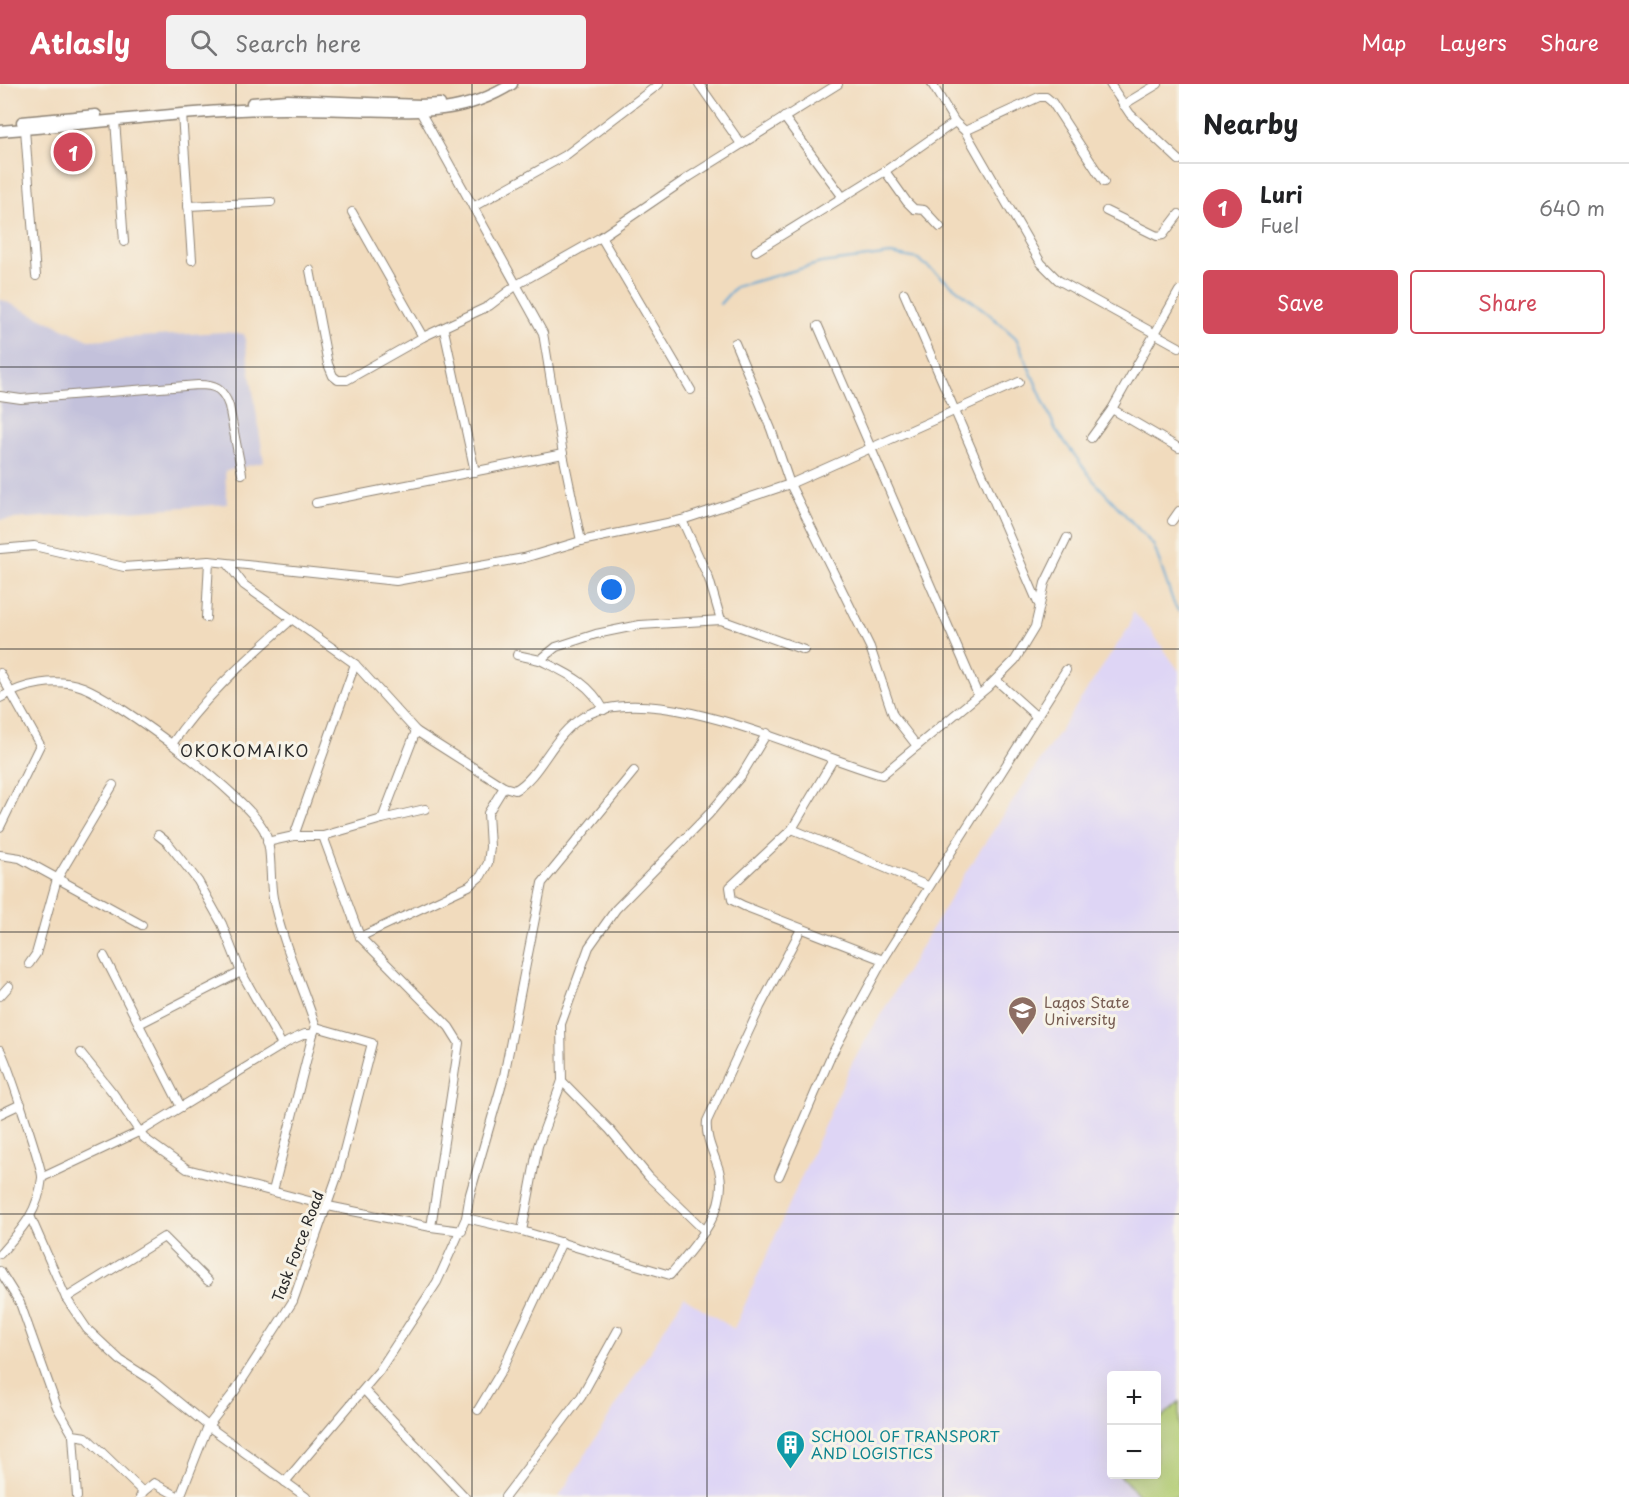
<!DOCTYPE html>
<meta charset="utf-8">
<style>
:root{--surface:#fff;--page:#f2f2f2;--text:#202124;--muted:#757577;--line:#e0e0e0;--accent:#d1495b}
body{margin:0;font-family:"Playpen Sans",sans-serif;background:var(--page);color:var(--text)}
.controls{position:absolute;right:18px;bottom:18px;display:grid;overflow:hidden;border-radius:6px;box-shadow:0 6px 24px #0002}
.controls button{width:54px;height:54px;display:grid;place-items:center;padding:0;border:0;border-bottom:2px solid var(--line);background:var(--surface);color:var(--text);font:30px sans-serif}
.you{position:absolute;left:612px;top:506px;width:21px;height:21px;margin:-15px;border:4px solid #fff;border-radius:50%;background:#1a73e8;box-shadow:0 0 0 9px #1a73e833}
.badge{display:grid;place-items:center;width:39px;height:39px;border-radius:50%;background:var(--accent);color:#fff;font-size:20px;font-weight:700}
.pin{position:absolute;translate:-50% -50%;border:3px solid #fff;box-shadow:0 2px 6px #0006}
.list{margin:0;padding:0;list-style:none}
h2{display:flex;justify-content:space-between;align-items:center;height:78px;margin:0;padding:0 24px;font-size:26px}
h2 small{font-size:20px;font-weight:400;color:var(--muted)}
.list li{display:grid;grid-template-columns:39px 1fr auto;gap:18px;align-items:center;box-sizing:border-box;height:90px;padding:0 24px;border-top:2px solid var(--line)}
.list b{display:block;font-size:22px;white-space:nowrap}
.list p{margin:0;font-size:20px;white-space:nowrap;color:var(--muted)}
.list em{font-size:20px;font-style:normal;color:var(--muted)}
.actions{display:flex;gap:12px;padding:18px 24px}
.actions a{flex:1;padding:14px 0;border:2px solid var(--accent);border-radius:6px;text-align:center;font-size:21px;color:var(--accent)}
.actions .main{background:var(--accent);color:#fff}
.icon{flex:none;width:33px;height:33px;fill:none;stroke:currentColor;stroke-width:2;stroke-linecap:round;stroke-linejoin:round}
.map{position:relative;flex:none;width:1179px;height:1413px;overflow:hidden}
header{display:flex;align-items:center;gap:36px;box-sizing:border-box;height:84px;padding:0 30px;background:var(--accent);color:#fff}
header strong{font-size:28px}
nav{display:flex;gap:33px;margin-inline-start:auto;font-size:21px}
.search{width:420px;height:54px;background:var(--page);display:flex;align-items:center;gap:15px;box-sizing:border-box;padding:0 21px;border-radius:6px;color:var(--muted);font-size:22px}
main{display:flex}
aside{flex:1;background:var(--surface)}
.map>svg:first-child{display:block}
</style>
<header>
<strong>Atlasly</strong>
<div class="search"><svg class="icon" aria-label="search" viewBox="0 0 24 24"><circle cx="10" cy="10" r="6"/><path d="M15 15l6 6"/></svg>Search here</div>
<nav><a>Map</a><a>Layers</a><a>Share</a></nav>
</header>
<main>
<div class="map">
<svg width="1179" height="1413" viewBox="0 0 1179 1413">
<rect width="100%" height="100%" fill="#f7f3e8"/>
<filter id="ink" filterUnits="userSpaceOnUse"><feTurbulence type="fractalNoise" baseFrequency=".0167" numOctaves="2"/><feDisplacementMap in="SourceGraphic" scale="12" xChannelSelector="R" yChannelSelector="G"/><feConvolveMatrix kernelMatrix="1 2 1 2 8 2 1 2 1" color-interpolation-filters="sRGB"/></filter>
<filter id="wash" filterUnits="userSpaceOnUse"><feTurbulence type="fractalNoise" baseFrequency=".008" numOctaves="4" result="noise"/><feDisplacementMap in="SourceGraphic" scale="24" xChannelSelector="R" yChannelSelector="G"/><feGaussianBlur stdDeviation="1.35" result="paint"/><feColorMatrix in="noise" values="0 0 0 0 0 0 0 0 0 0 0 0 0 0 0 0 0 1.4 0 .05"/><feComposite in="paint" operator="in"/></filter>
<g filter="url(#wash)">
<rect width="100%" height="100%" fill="#f1dbbd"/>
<path fill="#ded5f5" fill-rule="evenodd" d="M1133 528 1149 544 1179 587V1413H559L684 1213 734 1245 852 979 967 786 1129 543ZM1112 1292H1156V1390H1112Z"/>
<path fill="#c3c1db" d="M0 215 89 256 223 248 244 250 264 378 225 387 227 420 0 436Z"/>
<path fill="#b3cd73" stroke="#6f7c4f" stroke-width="1.5" d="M1179 1318V1413H1140L1120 1391 1156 1390 1157 1338Z"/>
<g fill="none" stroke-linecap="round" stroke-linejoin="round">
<path stroke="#5ba3d1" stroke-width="2" d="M720 220 735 203 821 179 891 170 918 175 988 229 1016 254 1056 346 1093 396 1154 462 1174 520 1179 528"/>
</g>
</g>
<g filter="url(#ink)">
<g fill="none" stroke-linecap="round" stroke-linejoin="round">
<defs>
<g id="minor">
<path d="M699 0 741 60"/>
<path d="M932 0 955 38 965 47 1041 179 1058 196 1179 263"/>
<path d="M1110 0 1130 30 1179 76"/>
<path d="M1123 21 1158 0"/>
<path d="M421 29 543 249 563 370 581 457"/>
<path d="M182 30 192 176"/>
<path d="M784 33 842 112"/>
<path d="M115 36 124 158"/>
<path d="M25 45 36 192"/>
<path d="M965 47 1039 13H1046L1052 18 1104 98"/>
<path d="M885 87 907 118 914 125 924 126 940 143"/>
<path d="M188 122 271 118"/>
<path d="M473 123 566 71 659 0"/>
<path d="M1106 127 1157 152 1163 151 1179 130"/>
<path d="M352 128 423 253"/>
<path d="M601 153 691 306"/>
<path d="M756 167 885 87 955 38"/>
<path d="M310 186 328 280 333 292 338 296H347L423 253 489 222 518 200 601 153 689 93 838 0"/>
<path d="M1179 207 1112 325 1179 364"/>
<path d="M904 209 1038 519"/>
<path d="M818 242 978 611"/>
<path d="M444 246 475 388"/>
<path d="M735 259 771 345 790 400 870 563 893 631 917 662"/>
<path d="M0 312 21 315 198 301C216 301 223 305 229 322L242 390"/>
<path d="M1091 354 1112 325"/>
<path d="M316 419 563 370"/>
<path d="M682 436 709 495 721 536"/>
<path d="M1172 437 1179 427"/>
<path d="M0 465 34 462 124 483 209 477 396 497 524 474 581 457 682 436 790 400 1019 298"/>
<path d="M228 480 244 501 355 580 416 647 504 703 515 706C541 692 552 651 583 633 653 593 810 671 882 691L987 604 1015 576 1035 543 1045 499 1067 454"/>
<path d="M206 534 209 477"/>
<path d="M517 571 540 576 556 563 596 550 640 541 721 536 804 566"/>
<path d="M540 576C568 590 589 598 604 626"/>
<path d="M0 589 40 661 0 743"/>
<path d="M996 596 1037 633"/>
<path d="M0 614C24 600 56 593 83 603 122 619 244 710 264 746 273 765 269 793 273 814 282 858 302 900 316 943"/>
<path d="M172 660C204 612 249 574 292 535"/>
<path d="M833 676 792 745 730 803 732 816 744 822 883 876"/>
<path d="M382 735 425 725"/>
<path d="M792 745 928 802"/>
<path d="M158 751 168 759 198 797 222 840 241 888 282 961"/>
<path d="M294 752 355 580"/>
<path d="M323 752 360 853 449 943 459 959 431 1143"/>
<path d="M267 758 294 752H323L382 735 416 647"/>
<path d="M0 771 20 774 142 841"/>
<path d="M360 853 469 802 481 792 488 779 490 763 488 729 504 703"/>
<path d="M104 872 181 1023"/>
<path d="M29 880 36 870 57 795 113 701"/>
<path d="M0 912 9 902"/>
<path d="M139 940 241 888"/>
<path d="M0 966C6 974 43 1087 42 1094 38 1129 22 1145 0 1170"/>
<path d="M81 969 113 1009 144 1054 187 1085 328 1122 431 1143 462 1147"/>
<path d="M562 997 610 1046 649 1093 705 1147"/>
<path d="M0 1030 21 1020"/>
<path d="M779 1092 831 972 883 876 1066 586"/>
<path d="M43 1093 145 1045 289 957 305 950H313L316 943 372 959 338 1090 293 1217 235 1307 208 1342 180 1413"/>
<path d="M273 1107 313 950"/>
<path d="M31 1134 66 1214 87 1245 120 1276 153 1297 208 1342 306 1413"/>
<path d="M466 1134 522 1147 670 1191C694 1162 730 1126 719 1086 714 1070 705 1053 707 1037L760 923 801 845"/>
<path d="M522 1147 538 1062 562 997 561 940 589 863 616 825 709 730 741 692 767 649"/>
<path d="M0 1187 20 1219 57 1323 73 1351 86 1353 143 1408 140 1413"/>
<path d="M66 1214 164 1153 208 1197"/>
<path d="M364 1306 465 1413"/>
<path d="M478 1326 502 1286 562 1158"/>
<path d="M73 1351 77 1413"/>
<path d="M285 1398 379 1287 437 1198 466 1134 470 1110 504 992 542 799 634 687"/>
<path d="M143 1408 154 1399 179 1413"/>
<path d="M505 1413 581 1313 618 1246"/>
</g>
<g id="tertiary">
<path d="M252 19 288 16 420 21 440 20"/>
<path d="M22 38 96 31"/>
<path d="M0 47C80 41 160 30 240 26 277 24 313 25 350 26 410 27 458 34 512 0"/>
</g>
</defs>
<use href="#minor" stroke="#8e8374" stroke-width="10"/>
<use href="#tertiary" stroke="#8e8374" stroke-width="13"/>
<use href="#minor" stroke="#fff" stroke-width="8"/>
<use href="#tertiary" stroke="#fff" stroke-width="10"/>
</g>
</g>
<path fill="none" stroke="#2b2b2b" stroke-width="1.5" stroke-opacity="0.55" d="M236 0V1413M472 0V1413M707 0V1413M943 0V1413M0 283H1179M0 565H1179M0 848H1179M0 1130H1179"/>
<defs>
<symbol id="university-pin" viewBox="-11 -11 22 30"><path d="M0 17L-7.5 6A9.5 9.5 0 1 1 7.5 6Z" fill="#8d6e63" stroke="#f7f3e8"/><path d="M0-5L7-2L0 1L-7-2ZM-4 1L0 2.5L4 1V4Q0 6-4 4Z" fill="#fff"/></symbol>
<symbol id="building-pin" viewBox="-11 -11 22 30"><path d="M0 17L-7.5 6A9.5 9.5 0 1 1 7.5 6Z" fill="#0f9aa8" stroke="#f7f3e8"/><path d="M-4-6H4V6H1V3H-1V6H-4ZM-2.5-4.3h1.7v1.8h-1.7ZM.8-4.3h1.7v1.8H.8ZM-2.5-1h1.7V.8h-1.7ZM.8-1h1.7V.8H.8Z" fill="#fff"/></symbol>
</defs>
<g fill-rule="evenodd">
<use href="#university-pin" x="1006" y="910" width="33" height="45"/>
<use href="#building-pin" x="774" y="1344" width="33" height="45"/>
</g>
<g text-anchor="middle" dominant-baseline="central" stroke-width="6" stroke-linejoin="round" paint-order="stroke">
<g font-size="15" fill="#785e54" stroke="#f7f3e8" text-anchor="start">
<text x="1044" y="917">Lagos State<tspan x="1044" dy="17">University</tspan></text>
</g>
<g font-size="15" fill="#2b2b2b" stroke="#f7f3e8">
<text transform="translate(297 1162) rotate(-69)">Task Force Road</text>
</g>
<g font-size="15" fill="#0d838f" stroke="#f7f3e8" text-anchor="start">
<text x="811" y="1351">SCHOOL OF TRANSPORT<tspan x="811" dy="17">AND LOGISTICS</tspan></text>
</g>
<g font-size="16" letter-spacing="1.5" fill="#2b2b2b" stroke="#f7f3e8">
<text x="245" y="666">OKOKOMAIKO</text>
</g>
</g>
</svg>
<div class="controls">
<button>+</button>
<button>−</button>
</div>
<div class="you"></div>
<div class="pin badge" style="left:73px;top:68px">1</div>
</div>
<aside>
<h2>Nearby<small></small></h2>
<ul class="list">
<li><span class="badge">1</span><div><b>Luri</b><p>Fuel</p></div><em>640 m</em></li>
</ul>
<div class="actions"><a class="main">Save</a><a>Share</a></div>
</aside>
</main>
